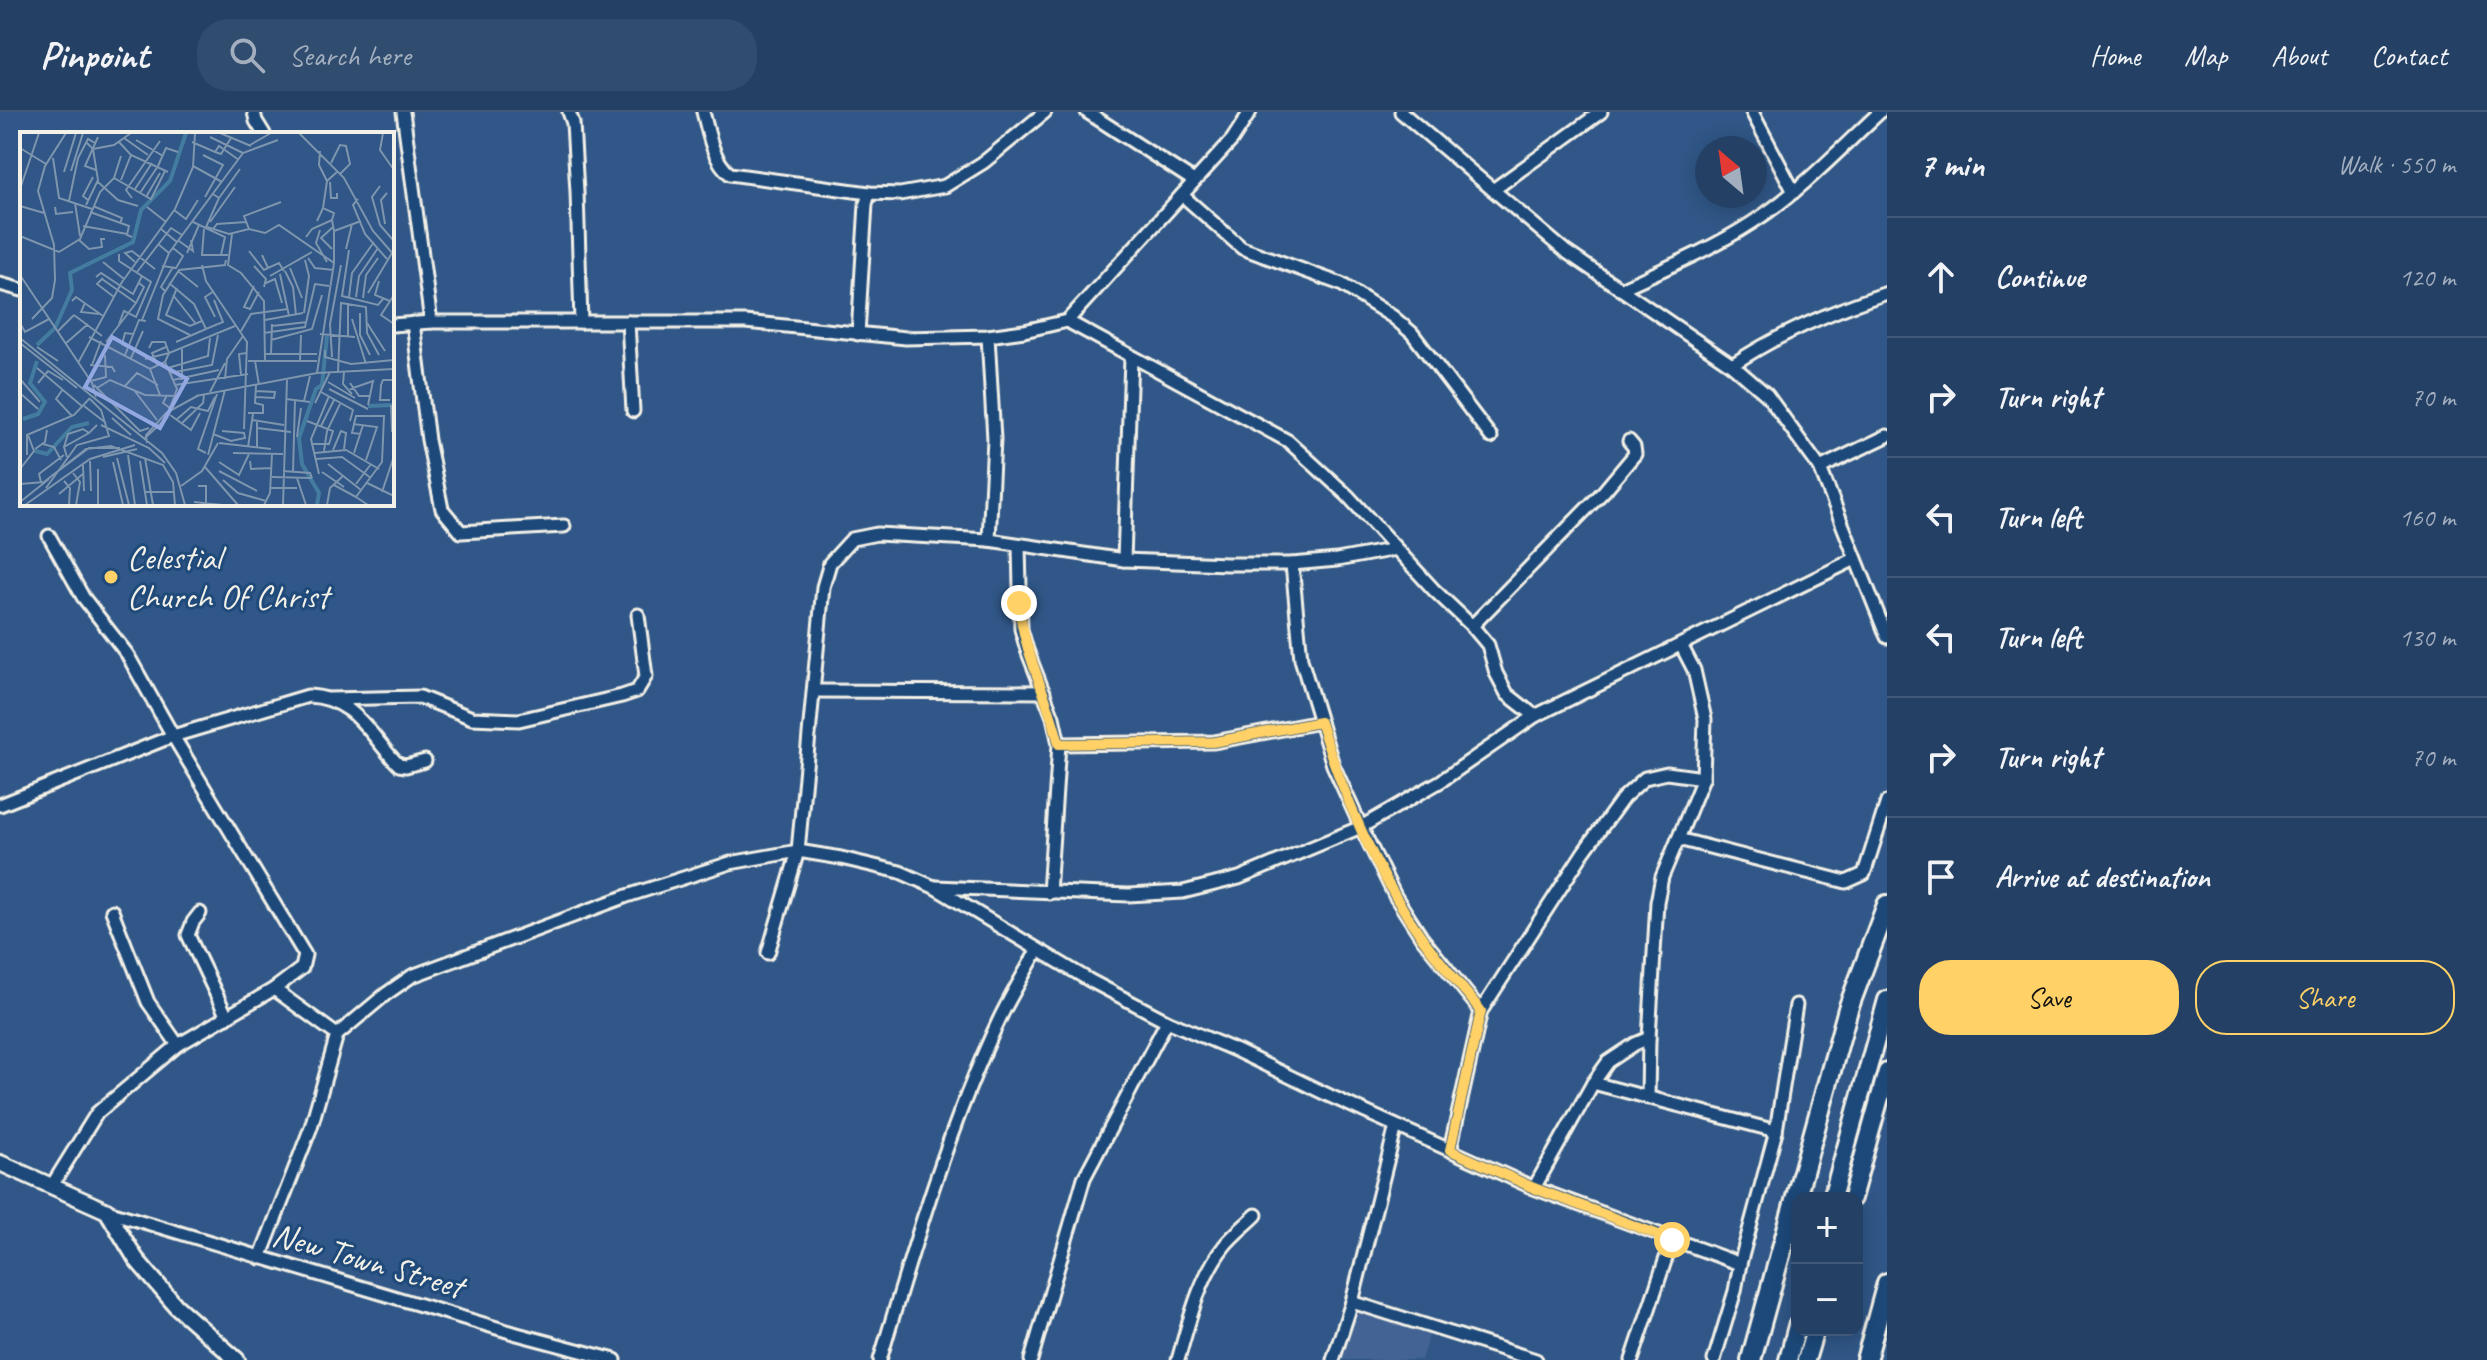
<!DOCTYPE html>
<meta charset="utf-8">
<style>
:root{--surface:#244165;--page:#304c6e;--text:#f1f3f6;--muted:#a3afbf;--line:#415a79;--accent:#ffd166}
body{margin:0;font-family:Caveat,sans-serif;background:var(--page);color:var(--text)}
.controls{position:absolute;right:24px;bottom:24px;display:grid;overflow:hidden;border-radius:16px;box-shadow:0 4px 20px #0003}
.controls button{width:72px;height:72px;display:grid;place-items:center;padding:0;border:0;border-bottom:2px solid var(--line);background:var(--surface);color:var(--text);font:40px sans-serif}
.compass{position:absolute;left:1695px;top:24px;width:72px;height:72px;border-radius:50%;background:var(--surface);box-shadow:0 4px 20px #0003;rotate:331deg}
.stop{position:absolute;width:24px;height:24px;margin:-18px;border:6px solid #ffd166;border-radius:50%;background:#fff}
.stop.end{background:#ffd166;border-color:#fff;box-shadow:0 2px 8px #0008}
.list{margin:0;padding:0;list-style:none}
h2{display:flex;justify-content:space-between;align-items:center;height:104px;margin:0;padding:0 32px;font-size:34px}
h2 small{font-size:26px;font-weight:400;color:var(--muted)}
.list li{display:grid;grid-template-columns:52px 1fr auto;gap:24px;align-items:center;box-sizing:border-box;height:120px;padding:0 32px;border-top:2px solid var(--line)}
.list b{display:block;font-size:30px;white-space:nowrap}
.list em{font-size:26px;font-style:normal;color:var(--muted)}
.actions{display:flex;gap:16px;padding:24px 32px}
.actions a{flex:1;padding:18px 0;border:2px solid var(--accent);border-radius:32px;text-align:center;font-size:28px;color:var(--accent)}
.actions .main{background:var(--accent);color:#111}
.icon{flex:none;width:44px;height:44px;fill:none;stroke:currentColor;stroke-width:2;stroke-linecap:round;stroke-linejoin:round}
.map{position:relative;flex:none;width:1887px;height:1248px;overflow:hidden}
header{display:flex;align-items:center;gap:48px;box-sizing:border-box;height:112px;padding:0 40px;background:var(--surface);border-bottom:2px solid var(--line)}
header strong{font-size:38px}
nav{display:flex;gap:44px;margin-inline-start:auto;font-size:28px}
.search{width:560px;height:72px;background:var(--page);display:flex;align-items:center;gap:20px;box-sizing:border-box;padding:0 28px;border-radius:32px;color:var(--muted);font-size:30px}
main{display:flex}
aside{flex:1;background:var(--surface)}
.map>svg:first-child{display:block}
</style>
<header>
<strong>Pinpoint</strong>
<div class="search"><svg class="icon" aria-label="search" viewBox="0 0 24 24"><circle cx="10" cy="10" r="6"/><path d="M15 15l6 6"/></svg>Search here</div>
<nav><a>Home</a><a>Map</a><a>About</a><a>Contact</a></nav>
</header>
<main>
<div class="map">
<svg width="1887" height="1248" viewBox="0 0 1887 1248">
<rect width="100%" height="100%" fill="#305787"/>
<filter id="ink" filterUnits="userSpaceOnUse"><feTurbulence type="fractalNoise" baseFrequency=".0125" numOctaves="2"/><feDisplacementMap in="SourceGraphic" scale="16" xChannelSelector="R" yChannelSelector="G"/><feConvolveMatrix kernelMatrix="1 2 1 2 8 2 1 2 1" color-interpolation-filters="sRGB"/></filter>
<g filter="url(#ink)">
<path fill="#426493" d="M1357 1196 1430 1220 1421 1248H1339Z"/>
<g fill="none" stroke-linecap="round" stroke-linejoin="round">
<defs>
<g id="minor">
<path d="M254 0 256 9 264 22"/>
<path d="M403 0 431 210"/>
<path d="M569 0 573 11 577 80 581 210"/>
<path d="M703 0C709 22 712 47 730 62L869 81 900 82 945 74 984 50 1045 0"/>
<path d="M1087 0 1194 69"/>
<path d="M1401 0 1565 139 1732 253 1767 283 1820 356 1887 525"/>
<path d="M1752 0 1794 80"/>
<path d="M1493 78 1601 0"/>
<path d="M1182 83 1242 136 1341 172 1393 205 1412 221 1491 325"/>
<path d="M0 172 22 178"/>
<path d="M1620 177C1664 157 1712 137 1753 110 1800 80 1839 38 1880 0"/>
<path d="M1067 209 1288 329 1348 384 1434 478 1472 514 1488 533 1496 561 1507 582 1535 604"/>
<path d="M628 210 633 299"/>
<path d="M413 211 428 328 442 397 461 420 564 414"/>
<path d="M392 213 431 210H745L906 226 988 224 1024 219 1067 209 1232 28 1250 0"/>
<path d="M858 222 866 92 869 81"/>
<path d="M988 224 994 327 989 428"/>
<path d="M1732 253C1780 221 1832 199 1887 181"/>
<path d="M1820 356 1887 324"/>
<path d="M49 424 83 485 127 542 173 624 305 843 302 856 274 877 178 933 97 1001 51 1075"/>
<path d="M1019 434 1021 517 1027 538 1053 605 1059 632 1049 781"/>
<path d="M1124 448 1131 246"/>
<path d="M1292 452 1301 547 1333 653 1361 715 1395 784 1422 826 1481 899"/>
<path d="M1472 514 1604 379 1635 342 1634 335 1629 329"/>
<path d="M1681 533 1694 558 1705 607 1703 666 1678 727 1846 770 1864 762 1887 690"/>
<path d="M815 579 1044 580"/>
<path d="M329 587 420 585 472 606 519 608 622 584 637 579 646 564 638 503"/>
<path d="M1059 632 1214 630 1320 610"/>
<path d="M0 693 173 624 308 584C357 586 370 625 399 653L406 654 425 649"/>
<path d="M935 775 1128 783 1183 780 1239 766 1361 715 1441 669 1535 604 1855 447"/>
<path d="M112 799 148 890 178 933"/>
<path d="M200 801 193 810 188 823 227 905"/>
<path d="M768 841 798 739 823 475 830 451 852 427 877 422 989 428 1124 448 1227 452H1292L1337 448 1396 437"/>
<path d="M274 877 337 923"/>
<path d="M1593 971 1776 1019"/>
<path d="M1648 986 1649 926"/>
<path d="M1450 1038 1481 899 1583 741 1623 686 1645 666 1667 661 1703 666"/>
<path d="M1534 1076 1593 971 1608 950 1635 932 1649 926 1657 790 1662 765 1678 727"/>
<path d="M107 1099 517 1222 615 1248"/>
<path d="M260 1146 311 1015 337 923 386 882 412 864 627 784 730 751 798 739 841 746 900 760 934 775 1089 868 1167 909 1237 939 1330 984 1534 1076 1740 1152 1776 1019 1796 893"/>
<path d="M1352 1190 1536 1248"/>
<path d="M880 1248C914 1134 948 1016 999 908 1010 885 1024 862 1037 839"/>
<path d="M1031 1248 1084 1066 1167 909"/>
<path d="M1178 1248C1189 1210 1199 1165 1225 1133 1234 1122 1246 1113 1256 1103"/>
<path d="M1333 1248 1352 1190 1396 1014"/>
<path d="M1632 1248 1672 1128"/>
<path d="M1714 1248 1735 1179 1740 1152"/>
</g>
<path id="tertiary" d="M0 1051 107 1099 136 1147 176 1194 237 1248"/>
<g id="primary">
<path d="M1832 1086 1887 888"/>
<path d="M1852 1086 1887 960"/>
<path d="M1788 1248 1797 1214"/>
<path d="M1806 1248 1815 1218"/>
</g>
<g id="trunk">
<path d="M1751 1248 1848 897 1887 793"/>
<path d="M1866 1248 1887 1171"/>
</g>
</defs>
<use href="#minor" stroke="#f4f1e8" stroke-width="17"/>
<use href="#tertiary" stroke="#f4f1e8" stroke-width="20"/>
<use href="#primary" stroke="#f4f1e8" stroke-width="22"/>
<use href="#trunk" stroke="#f4f1e8" stroke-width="24"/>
<use href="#minor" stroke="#1f4a7a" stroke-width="11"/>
<use href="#tertiary" stroke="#1f4a7a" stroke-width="14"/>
<use href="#primary" stroke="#1f4a7a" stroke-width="16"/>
<use href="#trunk" stroke="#1f4a7a" stroke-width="18"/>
</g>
</g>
<g fill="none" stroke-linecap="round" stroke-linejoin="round" filter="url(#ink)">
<path stroke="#ffd166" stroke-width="10" d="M1019 491C1023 541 1048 583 1059 632L1214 630 1320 610C1344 685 1377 763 1423 827 1441 852 1462 875 1481 899L1450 1038 1534 1076 1672 1128"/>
</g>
<circle fill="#ffd166" stroke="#1f4a7a" stroke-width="3" cx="111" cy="465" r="8"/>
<g text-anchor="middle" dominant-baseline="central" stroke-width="6" stroke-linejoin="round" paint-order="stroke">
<g font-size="34" fill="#f4f1e8" stroke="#1f4a7a" text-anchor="start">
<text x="127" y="445">Celestial<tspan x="127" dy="39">Church Of Christ</tspan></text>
</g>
<g font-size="34" fill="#f4f1e8" stroke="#1f4a7a">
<text transform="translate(368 1148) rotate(16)">New Town Street</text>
</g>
</g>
<g transform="translate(20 20)">
<rect width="374" height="374" fill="#305787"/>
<path fill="none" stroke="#447c9f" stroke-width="4" d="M17 213 35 196 52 158 50 141 113 110 121 78 150 49 166 1M348 274 374 273M3 287 18 282 25 270 10 251 17 229M15 319 27 322 52 295 69 291M297 373 299 361 282 332 279 306 296 257 302 253 307 204"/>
<path fill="none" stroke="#7e95ae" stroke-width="2" d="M200 1 231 14M279 1 324 46 353 99 374 123M363 1 360 18 374 38M190 5 223 21M104 6 128 23M116 8 143 24M66 10 73 17 78 48 66 73M99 10 111 23 148 40M172 10 195 20 199 14 219 28M230 13 251 1M0 16 26 32M73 17 94 13 111 1M300 19 299 33 307 49 318 39M195 20 201 22 211 6M183 23 203 33 185 65M33 26 39 66 72 77M311 31 320 13 326 14 330 32 320 42M138 34 146 16 158 20M173 34 202 50M76 38 65 34 78 5M51 39 63 1M44 40 56 1M94 46 131 67 145 39M101 48 111 23M78 50 98 68 118 74M310 50 311 66H317V61M360 54 352 65 360 93 373 108M0 57 19 1M115 57 132 31M120 61 138 34M126 65 140 41M112 66 106 58 140 9M199 66 220 37M338 67 333 73 345 102 367 127M68 68 63 64 73 45M49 69 58 26 68 7 75 11M55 71 60 104M0 74 24 81M73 74 102 86 100 92M35 75 36 82 53 80M127 75 146 90M303 76 307 49M154 78 166 87 178 68M70 80 109 94 107 103 112 105M297 89 303 76 314 81 312 88M173 90 205 105 201 123M190 90 215 55M365 92 361 68 367 61M63 94 107 102M186 95 199 66 193 62M187 95 209 102 229 97 245 101 259 93 314 131 297 241M141 97 157 110 223 21 258 8M184 97 182 123H208M193 97 197 92 226 90M229 97 224 84 261 70M300 98 296 111 307 130M212 102 208 133 221 141 244 169 245 229M0 104 39 120 60 107 80 60 94 46 101 24M286 105 292 97 312 88 314 99M59 108 69 117 82 115 81 107H85M159 109 173 119 171 108M138 112 149 121 157 110M312 117 301 106 313 95M326 117 332 92M329 118 322 164 358 173 363 167M229 119 244 138 248 136M167 121 179 93M99 122V129L131 150 116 185 104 179 99 192M242 123 248 136 259 131 264 139M288 126 295 136 314 138M83 130 104 147M115 130 105 121 112 119 135 137M314 131V99L341 89M182 133 186 149 227 210 224 297M142 134 156 136 159 131 163 124 153 116M234 134 246 147 244 155M270 136 282 166M158 139 178 155M265 139 273 155 276 183M117 140 151 96 162 103M260 142 269 184M0 143 72 251 76 265M250 144 292 120M76 145 81 141 113 162 122 144M83 146 77 152 94 165M82 147 116 171 86 210M359 149 355 163 370 169M149 151 174 172 186 197 203 190 194 168M246 151 255 147 262 171M234 154 224 175 230 177 239 160M157 156 146 183 170 194 182 189M145 159 141 155 153 135M194 159 185 165 195 185M348 161 372 121M153 163 176 192M374 163 361 183 374 192M329 165 332 141 354 110M336 165 339 144 358 116M343 166 346 143 358 126M52 169 56 165 83 184M65 171 61 180 79 182M116 171 124 155 119 151M284 181 289 144 285 128M340 181V203L350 223M54 183 82 204M12 187 32 166 35 148 34 113 18 59 25 34 46 1M332 187 346 232M122 188 149 121M245 188 283 181M0 191 5 200 29 187M347 191 365 219M252 194 287 190M221 199 231 182 268 177M37 200 54 183M244 201 285 195 295 152 309 154M300 202 335 205M170 203 138 187 143 163 159 138 205 133 206 128M328 204V172M69 205 130 237 145 230 149 221 215 194M0 206 142 321 156 341 165 373M251 208 292 197 302 163M156 210 186 197M0 211 57 256M45 212 68 192M17 215 38 229M107 215 102 212 105 201 113 202M129 216 132 210H145L149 221M305 218V225L331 232 374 228M244 222H297M251 222 252 192M105 223 119 188 126 189M312 225 310 192 321 133M111 226 123 199M125 227 149 221M228 229H297M235 229 239 253M280 229 281 203M145 230 157 257 150 276 143 271 147 263M58 231 102 150 155 77 173 35 175 1M70 233 92 235 95 240M72 233 81 209M138 234 132 221 146 215M17 236 63 275M148 236 188 224 190 206M130 237 140 263M318 240 321 171 346 175 347 201 359 223M324 240 323 252 332 262M150 241 192 233 198 203M221 243 219 222 227 221M0 247 20 270M205 247 207 227 223 204M153 248 199 238M162 248V217M71 249 86 245 85 223M308 250 335 266M18 251 28 239 43 248M330 251 339 264H350M74 253 120 299 129 296M155 253 228 242M104 255 117 241 138 253M77 256 90 248 125 263 156 264M43 257 36 267 52 284M309 257 348 277M330 257 353 249 348 273M114 258 137 288M190 260 205 231M301 260 333 278 330 289M0 261 18 277M176 264 297 241 374 237M236 265 254 266 255 260 236 259M266 267 290 270M370 268H360L361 253 363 248H374M284 269 290 244M295 271 310 240M371 273 372 300M64 274 86 291M228 281H243V273L235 271 236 253M150 283 171 298 180 281M92 286 111 303M156 288 171 275 188 279 195 265M233 288 264 293M287 289 313 299 309 312H291M161 292 183 271 184 263M333 292 357 295 346 328M81 293 129 316 145 331M301 294 314 268M237 296 271 300M193 302 211 309 225 306 224 301 202 299M341 302 332 301 336 284H364L362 330 336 365 348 373M277 305 281 276M125 306 148 285M127 311 126 303 146 281 179 263M199 311 251 317M23 312 34 315 41 328M44 315 48 302 63 297 69 301 77 293M228 315 233 282M237 316V289M15 317 25 310 27 298M313 318 321 299 326 301 324 317M304 319 307 299 320 272M186 321 178 317 197 262M213 321 263 322M295 321 326 318 359 337M334 321 343 293M7 323V303L54 283 70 266M108 323 115 373M188 323 205 258M47 325 44 315 69 301M83 325 117 317M97 326 109 373M125 326 133 373M296 327 322 325 351 346M70 329 71 359M120 329 127 373M230 329 231 337 252 336M93 330 103 373M199 330 219 343 229 322M308 332 341 358M63 333 64 359M185 335 218 373M0 337 14 319 8 303M199 339 237 359M263 339 290 341 292 346M37 340 69 316H100M273 340 275 268M302 340 324 355M53 341 60 350 56 373M299 342 291 307 309 264M252 345 292 346M277 346 286 373M203 348 218 361 246 369M44 349 50 356 49 373M21 350 19 342 44 323M347 351 374 364M0 352 24 350 66 317 91 314 143 333 153 350 155 373M336 352 351 332M314 353 336 365M161 354 182 339 198 311M178 354H186V371M26 356 57 313 89 304 81 278 70 267M251 356H277M125 360H154M362 360 374 324M39 362 64 341M0 370 29 347M174 370 202 373M5 373 70 327 115 313M78 373V337M244 373 250 361 252 322M263 373 267 247M307 373 310 356 323 344"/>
<path fill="#93a8e1" fill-opacity="0.15" stroke="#93a8e1" stroke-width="4" d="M92 205 167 247 140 296 65 255Z"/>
<rect width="374" height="374" fill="none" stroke="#f4f1e8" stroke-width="4"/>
</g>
</svg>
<div class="controls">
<button>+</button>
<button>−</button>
</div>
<svg class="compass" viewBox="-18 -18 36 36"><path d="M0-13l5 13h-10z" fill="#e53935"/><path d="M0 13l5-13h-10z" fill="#a3afbf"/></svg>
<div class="stop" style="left:1672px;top:1128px"></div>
<div class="stop end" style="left:1019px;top:491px"></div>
</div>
<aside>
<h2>7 min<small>Walk · 550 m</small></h2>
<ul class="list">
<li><svg class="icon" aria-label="ahead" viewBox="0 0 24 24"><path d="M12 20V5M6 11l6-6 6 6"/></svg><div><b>Continue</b></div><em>120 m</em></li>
<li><svg class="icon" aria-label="right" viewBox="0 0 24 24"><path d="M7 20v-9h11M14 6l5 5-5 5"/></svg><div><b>Turn right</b></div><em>70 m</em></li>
<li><svg class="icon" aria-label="left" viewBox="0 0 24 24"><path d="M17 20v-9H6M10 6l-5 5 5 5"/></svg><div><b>Turn left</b></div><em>160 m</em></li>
<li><svg class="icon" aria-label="left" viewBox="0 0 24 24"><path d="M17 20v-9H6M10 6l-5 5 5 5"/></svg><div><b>Turn left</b></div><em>130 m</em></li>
<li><svg class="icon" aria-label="right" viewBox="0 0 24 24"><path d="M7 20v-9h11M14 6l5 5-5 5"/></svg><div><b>Turn right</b></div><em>70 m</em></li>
<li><svg class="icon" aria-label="arrive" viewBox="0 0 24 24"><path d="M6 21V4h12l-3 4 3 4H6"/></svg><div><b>Arrive at destination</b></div></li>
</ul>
<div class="actions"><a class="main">Save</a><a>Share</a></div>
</aside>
</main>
